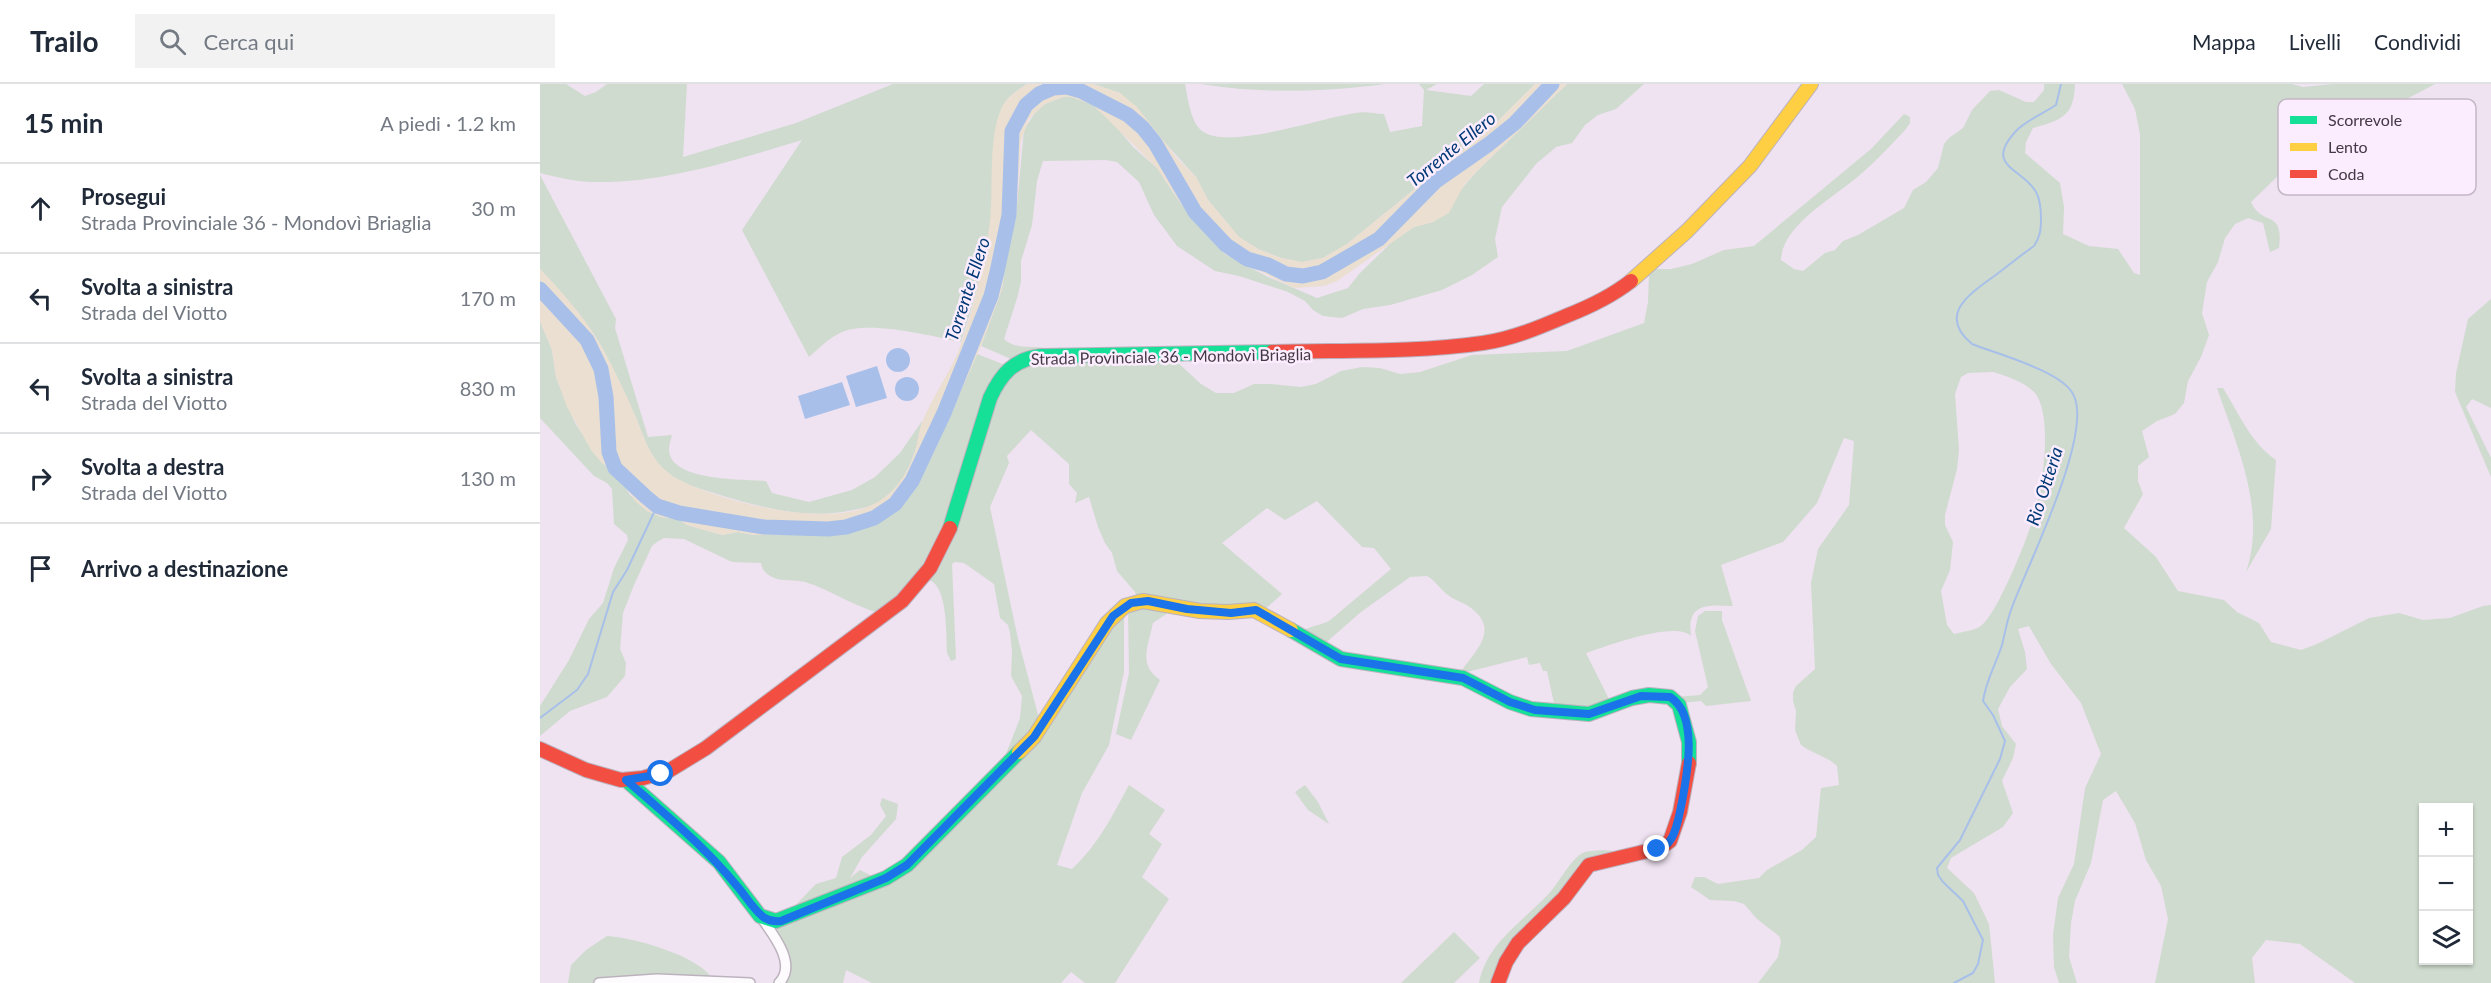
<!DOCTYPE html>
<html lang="it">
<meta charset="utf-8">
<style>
:root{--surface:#fff;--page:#f2f2f3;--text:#1f2937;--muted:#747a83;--line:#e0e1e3}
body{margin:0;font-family:Lato,sans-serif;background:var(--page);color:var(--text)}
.controls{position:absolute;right:18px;bottom:18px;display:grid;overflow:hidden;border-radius:0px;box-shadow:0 2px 4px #0004}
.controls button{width:54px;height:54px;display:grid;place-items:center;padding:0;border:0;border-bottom:2px solid var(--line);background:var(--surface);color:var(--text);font:30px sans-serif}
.stop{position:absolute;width:18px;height:18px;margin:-14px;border:4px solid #1a73e8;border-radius:50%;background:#fff}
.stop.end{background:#1a73e8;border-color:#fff;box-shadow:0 2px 6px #0008}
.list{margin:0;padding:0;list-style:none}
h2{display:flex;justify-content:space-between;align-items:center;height:78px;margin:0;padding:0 24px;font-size:26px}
h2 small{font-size:20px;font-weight:400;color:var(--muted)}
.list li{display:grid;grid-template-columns:39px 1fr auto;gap:18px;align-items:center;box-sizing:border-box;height:90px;padding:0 24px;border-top:2px solid var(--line)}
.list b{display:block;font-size:22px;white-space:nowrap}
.list p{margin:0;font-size:20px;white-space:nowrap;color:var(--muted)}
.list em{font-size:20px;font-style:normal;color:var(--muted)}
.icon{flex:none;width:33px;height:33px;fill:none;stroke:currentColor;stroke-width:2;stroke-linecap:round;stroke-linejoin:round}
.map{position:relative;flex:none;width:1951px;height:899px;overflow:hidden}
header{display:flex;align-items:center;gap:36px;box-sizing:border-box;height:84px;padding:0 30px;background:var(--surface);border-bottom:2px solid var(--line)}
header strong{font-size:28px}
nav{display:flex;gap:33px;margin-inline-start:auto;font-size:21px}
.search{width:420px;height:54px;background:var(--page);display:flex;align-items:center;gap:15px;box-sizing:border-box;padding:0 21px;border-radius:0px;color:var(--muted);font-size:22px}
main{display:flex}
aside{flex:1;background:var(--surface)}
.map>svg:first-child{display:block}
</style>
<header>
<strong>Trailo</strong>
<div class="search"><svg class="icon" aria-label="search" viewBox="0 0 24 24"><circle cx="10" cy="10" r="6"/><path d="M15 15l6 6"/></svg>Cerca qui</div>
<nav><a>Mappa</a><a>Livelli</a><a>Condividi</a></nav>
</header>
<main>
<aside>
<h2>15 min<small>A piedi · 1.2 km</small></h2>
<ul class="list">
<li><svg class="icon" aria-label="ahead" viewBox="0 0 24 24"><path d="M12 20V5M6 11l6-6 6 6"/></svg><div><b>Prosegui</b><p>Strada Provinciale 36 - Mondovì Briaglia</p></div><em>30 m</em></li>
<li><svg class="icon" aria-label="left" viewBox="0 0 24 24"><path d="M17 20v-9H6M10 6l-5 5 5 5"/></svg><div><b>Svolta a sinistra</b><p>Strada del Viotto</p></div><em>170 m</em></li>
<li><svg class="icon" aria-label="left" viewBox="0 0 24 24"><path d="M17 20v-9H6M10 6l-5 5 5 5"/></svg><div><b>Svolta a sinistra</b><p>Strada del Viotto</p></div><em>830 m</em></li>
<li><svg class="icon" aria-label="right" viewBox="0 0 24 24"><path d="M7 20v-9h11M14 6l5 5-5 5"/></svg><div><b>Svolta a destra</b><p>Strada del Viotto</p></div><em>130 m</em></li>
<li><svg class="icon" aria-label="arrive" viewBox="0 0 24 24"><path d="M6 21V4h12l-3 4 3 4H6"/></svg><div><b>Arrivo a destinazione</b></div></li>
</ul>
</aside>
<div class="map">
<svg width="1951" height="899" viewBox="0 0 1951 899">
<rect width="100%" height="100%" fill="#efe2f1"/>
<g fill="#cfdbce" fill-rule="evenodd">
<path d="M0 0H26L45 12 56 8 67 0H147L143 73 256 39 353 0H487C478 6 468 12 463 22 449 50 455 83 453 113 451 162 436 211 421 258 392 252 329 236 302 248 290 253 279 264 269 273L202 146 262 56C195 76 122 100 50 98 33 97 16 93 0 89Z"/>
<path d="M553 0H645C648 14 650 37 662 47 687 67 784 33 816 29 825 27 835 30 844 30L850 48 882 42 884 6 879 0H897L886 6 931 12 944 0H995L956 39 807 160 783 174 762 178 741 174 718 165 699 153 668 116 656 93 580 9Z"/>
<path d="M661 0H845C785 8 721 10 661 0Z"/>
<path d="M1027 0H1104L1076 25 1058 31 1045 41 1032 59 1016 63 996 80 962 123 955 155 958 173 932 191 902 206 850 221 823 225 802 234 783 232 773 226 765 217 748 208 699 192 675 187 637 162 614 131 599 98 577 78 566 76 503 77 497 97 492 141 481 177V197L478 211 464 255C477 268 499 259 516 267L471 275 441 262 462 205 466 176 476 132 484 46 496 27 505 20 523 13H532L553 21 573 39 593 63 617 84 641 120 685 170 728 193 777 214 808 204 820 189 853 157 874 143 893 138 937 87Z"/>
<path d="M1504 0H1535C1534 32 1522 36 1493 44L1486 58 1485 69 1520 99 1524 123 1523 150 1549 162 1578 165 1594 189 1600 191V50L1595 25 1582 0H1752L1763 3 1792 0H1895L1859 19 1824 32 1801 35 1769 48 1745 72 1740 90 1711 118C1723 144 1744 124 1739 164L1730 168 1723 139 1708 134 1695 140 1685 154 1678 178 1667 198 1662 229 1669 251 1661 273 1648 297 1644 319 1635 330 1617 337 1602 347 1609 373 1598 382V397L1603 410 1584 444 1616 473 1638 507 1684 516 1697 528 1719 539 1731 558 1761 566 1777 560 1829 534 1859 529 1883 536 1910 534 1943 522 1951 521V899H1815L1760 860 1726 856 1712 874 1715 899H1615L1628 835 1621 802 1606 776 1595 739 1576 707 1563 716 1551 779 1535 817 1531 839 1529 873 1537 899H1519L1514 883 1513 851 1518 814 1534 780 1545 704 1561 670 1541 619 1511 580 1489 542 1478 545 1485 568 1487 585 1470 603 1458 625 1462 642 1476 660 1473 674 1462 697 1473 729 1463 743 1411 774 1407 784 1434 809 1449 840 1455 899H1218L1238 873 1241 857 1239 852 1217 835 1204 820 1194 817 1170 816 1151 803 1155 793H1164L1178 800 1219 794 1227 786 1262 766 1276 753 1281 704 1299 701 1297 682 1291 677 1267 665 1261 661 1255 646 1256 627 1253 617V608L1256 602 1275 585 1271 499 1278 465 1309 421 1314 357 1304 354 1277 419 1243 458 1181 481 1193 522C1169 521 1146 518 1151 552 1136 536 1066 562 1046 569L1071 619 1059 625 1015 624 1007 587H1003L1000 579 989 581 987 573 919 590C937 565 963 543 925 520 919 517 913 515 908 511 900 505 896 497 887 492L870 493 821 528 782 562 759 549C769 542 778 542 789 537L851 485 834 464 822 463 777 417 745 436 727 424 682 459 742 510 723 527 598 516 595 508 577 487 572 469 565 459 558 443 549 413 535 419 537 409 529 400V380L491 346 467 372 469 379 450 423 478 555 500 638 464 675 480 634 482 612 471 592 472 567 470 549 468 541 460 534 454 500 424 479 415 478 412 480 416 575 411 577 407 569C406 551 408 502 389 496L456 312 473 286 491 280 636 277 661 300 676 309H694L714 300H731L761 303 776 300 801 287 822 283 840 284 860 290 880 288 932 271 1027 267 1104 239 1108 218 1109 191 1116 185H1131L1152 180 1184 166 1214 162 1331 65 1364 30 1370 33V39L1365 46C1351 61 1337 76 1322 89 1297 112 1242 140 1241 176L1254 185 1263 187 1285 169 1295 166 1303 157 1318 151 1364 124 1373 106 1386 98 1398 84 1404 60 1409 54 1423 44 1432 26 1450 7 1459 6 1486 18H1494L1504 6ZM1453 288C1466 292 1483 297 1494 308 1513 329 1503 396 1497 421 1492 445 1460 523 1444 539 1437 547 1424 547 1414 550L1407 541 1401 507 1410 486 1413 458 1405 441V431L1417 385 1419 366 1415 310 1421 293 1428 289ZM1884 724H1928V876H1884Z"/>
<path d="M0 91 76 235 75 244 108 353 132 351C131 355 129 361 129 365 129 398 204 395 226 397L232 409 269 418 312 406 335 393 360 369 382 337C378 364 368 395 347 413 338 421 325 424 313 426 267 436 223 424 180 411 162 405 140 400 126 387 109 373 104 352 95 332 83 307 72 279 57 255 41 229 20 207 0 185Z"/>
<path d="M1951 215V324L1932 315 1926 323 1951 374V393L1915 308 1916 289 1928 235Z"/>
<path d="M0 237 12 266 16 293 35 339 61 378 79 392 90 411 107 427 121 433 138 435 147 441 182 451 198 448 214 451H264L318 446 351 429 364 419 393 370 437 270 465 281 391 475 378 495 339 529C313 522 291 506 265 498 255 495 242 498 232 493 226 490 222 486 221 479L192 478 144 455 124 454 117 458 112 462 94 501 83 529 80 565 86 579 85 592 67 613 30 627 0 652V622L29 576 49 535 63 519 74 484 88 456 87 451 74 440 72 405 67 399 54 392 0 334Z"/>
<path d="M1677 304H1683C1699 330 1711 359 1736 376L1731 445 1706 488C1727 427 1697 362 1677 304Z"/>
<path d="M588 523 635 524 613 539C608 563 598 580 620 596L591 656 576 650 589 589Z"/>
<path d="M584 525V588L569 661 542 709 517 781 532 785C557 762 573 731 589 701L625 726 609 750 622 760 602 793 629 815 575 899H545L531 888 521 899H332L306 886 303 899H242L248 888 229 839 354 794 443 709Z"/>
<path d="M1165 527H1182V536L1211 617 1166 622 1161 617 1142 619 1135 613 1160 611 1168 603 1155 547 1158 532Z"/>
<path d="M765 701 778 718 789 740 768 726 755 708Z"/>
<path d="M342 714 358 720 356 735 322 773 310 794 320 786 330 791 341 792 248 829 276 800 296 794 302 773 331 751 346 732 340 721Z"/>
<path d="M1063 766 1073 767 1078 772 1047 780 955 899H939C947 857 986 836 1012 806 1020 796 1031 776 1041 770 1047 766 1056 767 1063 766Z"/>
<path d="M914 848 940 874 914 899H861Z"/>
<path d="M67 852C95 854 161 872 174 897L55 895 54 899H28L31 881 46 866Z"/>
</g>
<path fill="#eadfd1" d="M487 0H553L580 9 597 23 637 74 656 93 668 116 699 153 718 165 741 174 762 178 783 174 807 160 956 39 995 0H1027L937 87 924 101 909 129 893 138 874 143 797 197 784 202 754 204 685 170 641 120 617 84 553 21 532 13H523L505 20 489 35 481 57 476 132 466 176 462 205 441 262 393 370 368 414 359 423 336 438 299 450 214 451 198 448 182 451 147 441 138 435 121 433 107 427 96 418 79 392 61 378 51 366 27 323 16 293 12 266 0 237V185C21 207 42 230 58 257 72 280 84 306 95 331 103 351 109 372 126 387 149 407 221 425 252 428 308 434 352 429 374 371 378 360 378 347 383 336 393 312 409 290 419 266 433 227 443 185 449 145 455 107 446 55 463 21 469 12 478 6 487 0Z"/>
<g fill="#a8c0e9">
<circle cx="358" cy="276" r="12"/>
<path d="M337 282 347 314 316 323 306 292Z"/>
<circle cx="367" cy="305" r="12"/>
<path d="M302 298 310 321 265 335 258 312Z"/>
</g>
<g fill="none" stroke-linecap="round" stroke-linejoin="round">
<g stroke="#a8c0e9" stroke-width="2">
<path d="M0 634 37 606 48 590 73 508 87 486 117 422"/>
<path d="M1414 899 1433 889 1438 880 1443 856 1423 817 1403 798 1398 791 1397 784 1420 756 1460 675 1465 657 1453 631 1443 617C1446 596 1456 580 1462 561 1465 549 1467 537 1471 526 1486 484 1555 348 1533 310 1521 287 1457 270 1432 260 1396 230 1431 209 1457 190 1469 181 1481 171 1494 162 1500 153 1501 146 1501 135 1501 127 1500 115 1496 108 1483 84 1442 83 1477 46 1487 36 1504 29 1516 21L1521 0"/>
</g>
<path stroke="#a8c0e9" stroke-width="15" d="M0 205 47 256 61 285 66 313 69 368 75 384 106 413 117 422 139 429 224 443 288 445 306 443 334 434 355 420 372 397 404 329 451 212 457 188 469 131 472 47 486 21 499 10 513 4 527 3 541 7 588 31 603 44 615 59 655 128 686 161 707 175 728 181 746 190 763 192 782 188 839 155 896 97 949 60 975 39 1012 0"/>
<defs>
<g id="street">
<path d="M220 832C232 849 258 880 239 899"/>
<path d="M59 899 117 895 210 899"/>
</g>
<g id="fast">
<path d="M410 444 450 314C461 290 474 275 501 272L732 268"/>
<path d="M751 546 801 575 923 594 970 618 991 625 1049 630 1092 614 1109 611 1130 613 1139 621 1149 658V679"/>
<path d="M86 696 179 778 220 832 236 837 346 794 367 781 479 668"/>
</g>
<g id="slow">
<path d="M1091 197 1147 147 1210 82 1271 0"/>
<path d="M479 668 494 653 567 539 585 522 603 517 660 527 688 528 714 526 751 546"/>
</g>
<g id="jam">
<path d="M732 268C802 266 874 269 943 259 972 255 1000 243 1026 232 1049 223 1072 212 1091 197"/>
<path d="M0 665 46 686 81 696 103 694 130 686 166 664 362 517 390 484 410 444"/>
<path d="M958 899 966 878 978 859 1024 814 1049 781 1120 764 1130 757 1140 728 1149 679"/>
</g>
</defs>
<use href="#street" stroke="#bcb2be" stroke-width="12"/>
<use href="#fast" stroke="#bcb2be" stroke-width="16"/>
<use href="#slow" stroke="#bcb2be" stroke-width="16"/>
<use href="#jam" stroke="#bcb2be" stroke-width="16"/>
<use href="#street" stroke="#fdfbfd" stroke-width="9"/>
<use href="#fast" stroke="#16e098" stroke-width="14"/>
<use href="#slow" stroke="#ffcf43" stroke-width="14"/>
<use href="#jam" stroke="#f24e42" stroke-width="14"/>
</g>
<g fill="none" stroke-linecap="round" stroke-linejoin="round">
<path stroke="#1a73e8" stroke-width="8" d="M121 690 86 696C131 735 176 772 211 820 220 831 226 839 241 837L346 794 367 781 494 653 573 532 591 519 608 517 647 525 691 529 716 526 801 575 923 594 970 618 995 626 1049 630 1101 612 1130 613C1159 631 1147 691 1142 718 1139 731 1137 748 1129 758 1126 762 1122 763 1117 765"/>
</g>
<g text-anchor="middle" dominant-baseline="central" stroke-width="5" stroke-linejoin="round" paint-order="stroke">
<g font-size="16" fill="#433944" stroke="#fcedfe">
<text transform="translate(631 272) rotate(-1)">Strada Provinciale 36 - Mondovì Briaglia</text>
</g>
<g font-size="18" font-style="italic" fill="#003976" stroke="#fcedfe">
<text transform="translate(911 65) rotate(-39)">Torrente Ellero</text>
<text transform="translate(427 205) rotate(-72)">Torrente Ellero</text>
<text transform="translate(1504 402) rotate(-72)">Rio Otteria</text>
</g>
</g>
<rect x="1738" y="15" width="198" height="96" rx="9" fill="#fcedfe" stroke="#c4b7c6" stroke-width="1.5"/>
<rect x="1750" y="32" width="27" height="8" fill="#16e098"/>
<rect x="1750" y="59" width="27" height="8" fill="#ffcf43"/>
<rect x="1750" y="86" width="27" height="8" fill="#f24e42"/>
<g font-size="16" fill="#433944">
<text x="1788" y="42">Scorrevole</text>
<text x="1788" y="69">Lento</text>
<text x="1788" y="96">Coda</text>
</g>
</svg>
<div class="controls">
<button>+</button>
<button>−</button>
<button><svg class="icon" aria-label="layers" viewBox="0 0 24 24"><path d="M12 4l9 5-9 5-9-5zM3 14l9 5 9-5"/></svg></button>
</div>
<div class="stop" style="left:121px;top:690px"></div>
<div class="stop end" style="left:1117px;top:765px"></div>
</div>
</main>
